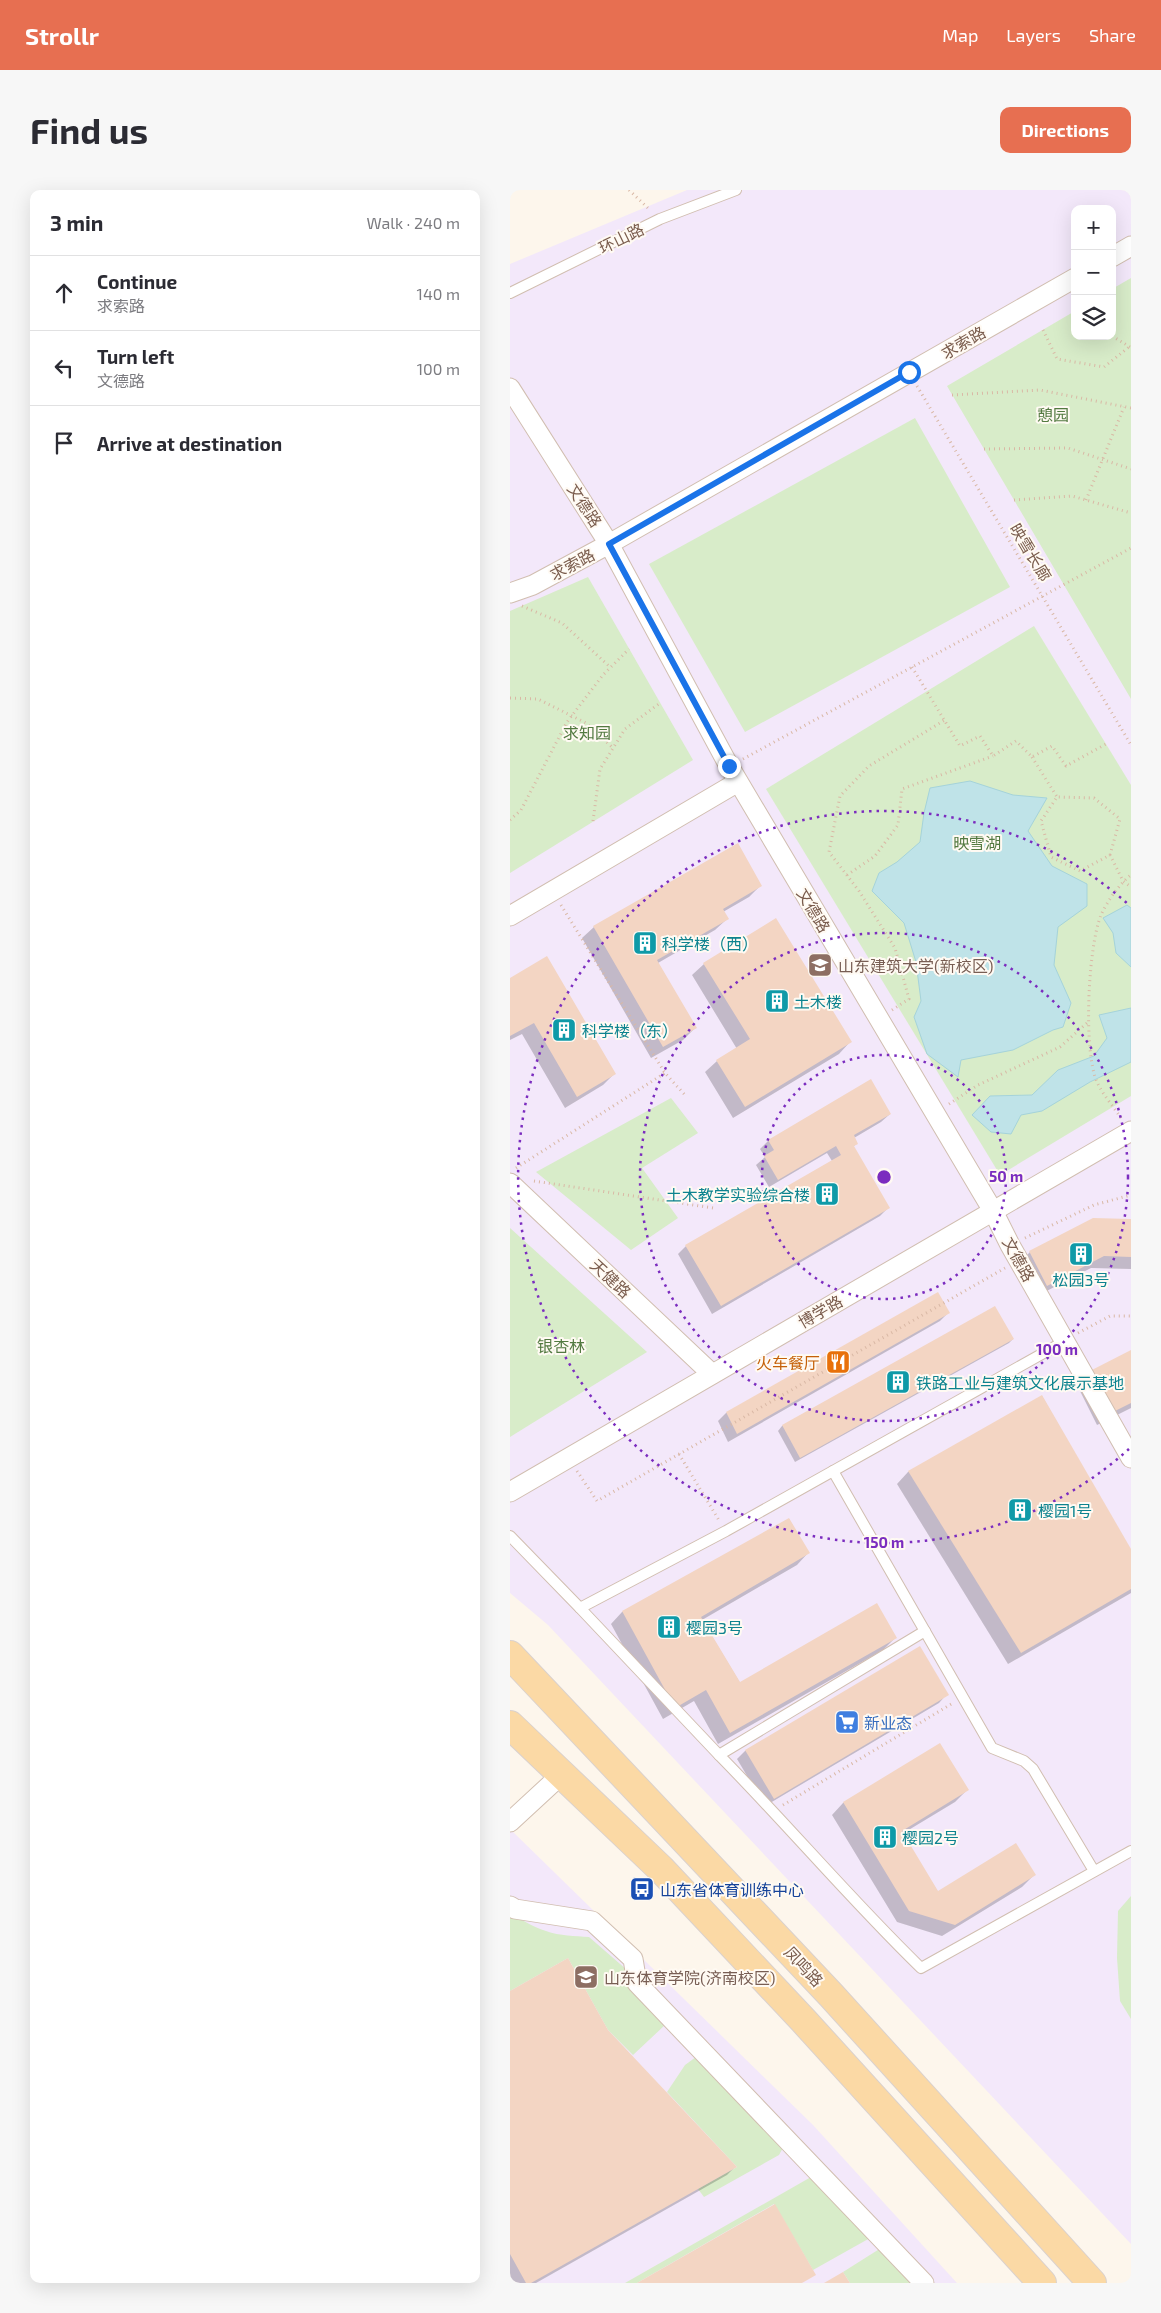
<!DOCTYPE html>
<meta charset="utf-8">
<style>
:root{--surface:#fff;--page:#f7f7f7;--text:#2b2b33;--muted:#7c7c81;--line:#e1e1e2;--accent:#e76f51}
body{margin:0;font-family:"Exo 2","Noto Sans SC",sans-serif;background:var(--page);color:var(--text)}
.controls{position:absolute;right:15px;top:15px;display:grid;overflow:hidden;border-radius:10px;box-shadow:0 5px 20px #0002}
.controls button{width:45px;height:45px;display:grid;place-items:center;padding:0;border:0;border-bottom:1px solid var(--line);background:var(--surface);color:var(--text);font:25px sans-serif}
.stop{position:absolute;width:15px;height:15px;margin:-11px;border:4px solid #1a73e8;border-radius:50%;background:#fff}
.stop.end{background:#1a73e8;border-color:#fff;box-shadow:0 1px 5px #0008}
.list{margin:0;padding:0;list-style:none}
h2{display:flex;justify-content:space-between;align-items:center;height:65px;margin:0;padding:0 20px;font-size:21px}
h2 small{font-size:16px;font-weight:400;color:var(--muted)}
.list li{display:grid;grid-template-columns:32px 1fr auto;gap:15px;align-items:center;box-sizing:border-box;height:75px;padding:0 20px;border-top:1px solid var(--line)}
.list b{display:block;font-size:19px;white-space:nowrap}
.list p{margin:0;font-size:16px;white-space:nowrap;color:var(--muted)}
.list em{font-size:16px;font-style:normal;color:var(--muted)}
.icon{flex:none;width:28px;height:28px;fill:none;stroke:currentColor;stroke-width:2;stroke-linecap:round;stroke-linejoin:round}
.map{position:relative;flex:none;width:621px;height:2093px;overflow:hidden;border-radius:10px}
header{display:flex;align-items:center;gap:30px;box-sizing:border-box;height:70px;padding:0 25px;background:var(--accent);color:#fff}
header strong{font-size:24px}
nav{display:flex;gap:28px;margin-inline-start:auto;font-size:18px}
.intro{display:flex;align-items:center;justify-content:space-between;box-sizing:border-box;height:120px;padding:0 30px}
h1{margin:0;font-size:35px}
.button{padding:12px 22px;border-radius:10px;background:var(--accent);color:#fff;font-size:18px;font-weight:700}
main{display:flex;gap:30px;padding:0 30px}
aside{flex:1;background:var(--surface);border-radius:10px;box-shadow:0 5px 20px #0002}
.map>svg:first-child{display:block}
</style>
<header>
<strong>Strollr</strong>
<nav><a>Map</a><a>Layers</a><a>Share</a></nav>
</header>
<div class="intro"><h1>Find us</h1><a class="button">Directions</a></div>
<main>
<aside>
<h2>3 min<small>Walk · 240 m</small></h2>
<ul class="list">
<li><svg class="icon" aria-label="ahead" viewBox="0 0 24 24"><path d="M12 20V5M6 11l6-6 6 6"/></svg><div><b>Continue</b><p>求索路</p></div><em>140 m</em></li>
<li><svg class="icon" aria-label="left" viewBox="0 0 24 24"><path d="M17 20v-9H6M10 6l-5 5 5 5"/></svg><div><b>Turn left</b><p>文德路</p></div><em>100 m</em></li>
<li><svg class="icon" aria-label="arrive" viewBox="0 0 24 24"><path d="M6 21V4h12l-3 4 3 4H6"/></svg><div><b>Arrive at destination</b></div></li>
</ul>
</aside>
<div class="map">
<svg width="621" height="2093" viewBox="0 0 621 2093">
<rect width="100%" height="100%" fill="#fdf6ec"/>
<g fill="#f3e8fa" fill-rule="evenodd">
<path d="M177 0H621V2054L38 1435 0 1403V74ZM565 19H602V146H565Z"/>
<path d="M0 1639 303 1935 447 2093H0Z"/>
</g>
<g fill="#d8ecc9">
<path d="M621 88V509L437 196 565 121V146H602V99Z"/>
<path d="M405 228 500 397 235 542 139 374Z"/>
<path d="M78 387 183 570 0 683V421Z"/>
<path d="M524 436 621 595V906L490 985 256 599Z"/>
<path d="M161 908 188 943 132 978 168 1028 121 1060 26 982Z"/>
<path d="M0 1038 137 1162 0 1247Z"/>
<path d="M621 1706V1829L610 1811 607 1768 608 1721Z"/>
<path d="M0 1725C13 1729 24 1738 36 1741 50 1746 65 1746 79 1747L117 1780 110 1787 155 1835 123 1865 98 1840 58 1768 0 1801Z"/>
<path d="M186 1867 274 1956 269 1965 194 2007 188 1999 227 1977 157 1902 175 1875Z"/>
<path d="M301 1987 360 2048 303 2080 264 2014 127 2093H115Z"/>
<path d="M371 2058 405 2093H340L333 2082Z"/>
</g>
<g fill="#bfe3e8" stroke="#a5d3da">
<path d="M460 591 503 605 537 608 518 641 542 676 577 694V716L548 737 544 775 561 813 553 837 543 840 503 860 451 870 448 887 417 864 404 827 411 811 406 772 394 733 362 701 369 683 387 672 410 652 414 623 420 598Z"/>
<path d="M617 715 621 718V777L606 763 603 743 593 728Z"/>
<path d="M621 818V872L580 892 532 921 511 925 501 944 481 942 462 925 480 906 522 905 548 880 584 866 597 848 589 825Z"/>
</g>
<g fill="#0003">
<path d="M251 695 239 707 213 722 217 729 205 740 148 773 185 838 173 850 141 868 72 748 84 737Z"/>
<path d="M194 774 340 852 329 864 223 928 195 882 207 871 227 859 182 785Z"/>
<path d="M0 789 104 884 93 895 55 918 12 844 0 850Z"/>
<path d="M361 891 380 924 371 932 344 948 347 953 343 957 378 1018 370 1026 202 1124 168 1064 176 1056 322 971 317 963 259 997 246 975 255 967 250 959 258 951Z"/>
<path d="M621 1031V1079L581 1078 525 1107 508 1074 520 1062Z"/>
<path d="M428 1104 438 1123 430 1131 218 1252 208 1231 216 1223Z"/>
<path d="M484 1118 503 1149 499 1153 285 1272 268 1241 272 1236Z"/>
<path d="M621 1162V1218L587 1235 567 1195 579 1183Z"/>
<path d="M532 1206 621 1362V1403L498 1474 387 1294 398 1282Z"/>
<path d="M279 1329 298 1363 287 1375 192 1430 230 1493 385 1448 373 1460 208 1554 184 1511 153 1529 101 1434 112 1422Z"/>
<path d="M410 1458 437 1504 429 1513 255 1616 227 1569 235 1561Z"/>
<path d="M430 1555 457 1600 445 1612 392 1644 428 1702 524 1685 512 1697 432 1746 387 1732 322 1625 333 1613Z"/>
<path d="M0 1802 97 1841 225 1977 217 1985 26 2093H3L0 2087Z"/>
</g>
<g fill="#f3d5c3">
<path d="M228 653 252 696 213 719 219 729 147 770 187 838 153 857 83 736Z"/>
<path d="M266 728 342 852 235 917 206 870 240 849 193 773Z"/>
<path d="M37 766 106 884 67 907 24 833 0 846V788Z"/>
<path d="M361 889 381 924 344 945 348 954 344 956 380 1018 211 1116 175 1055 331 965 326 956 268 990 254 966 264 960 258 950Z"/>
<path d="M583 1028 621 1029V1067L594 1066 537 1096 519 1061Z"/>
<path d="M428 1102 440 1123 227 1244 216 1222Z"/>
<path d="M485 1116 504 1149 290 1268 272 1235Z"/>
<path d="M621 1160V1213L599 1224 578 1182Z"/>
<path d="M532 1205 621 1359V1399L511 1463 398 1281Z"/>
<path d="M279 1328 300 1363 191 1427 230 1492 367 1413 387 1448 220 1543 196 1500 165 1518 112 1421Z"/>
<path d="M410 1456 439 1505 264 1609 235 1560Z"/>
<path d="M430 1553 459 1600 392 1641 428 1701 506 1653 526 1685 445 1735 399 1721 333 1612Z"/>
<path d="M58 1768 98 1840 227 1977 21 2093H16L0 2064V1801Z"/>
<path d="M265 2014 306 2085 292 2093H127Z"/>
<path d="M333 2082 340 2093H314Z"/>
</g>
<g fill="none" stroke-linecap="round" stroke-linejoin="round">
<defs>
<g id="lane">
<path d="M0 103 150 29 226 0"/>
<path d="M323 1281 482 1558 514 1571 523 1579 584 1681"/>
<path d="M0 1346 70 1418"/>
<path d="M415 1441 209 1565C278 1635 341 1710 411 1778L621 1661"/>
<path d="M209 1565 70 1418 216 1341 555 1151"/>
</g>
<g id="street">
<path d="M602 67 621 56"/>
<path d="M0 198 99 354 219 576 483 1021 500 1055 621 1268"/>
<path d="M0 403 23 395 99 354 565 88"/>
<path d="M0 726 228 592"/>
<path d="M0 993 202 1184"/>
<path d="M0 1302 621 941"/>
<path d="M0 1632 52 1584"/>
<path d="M0 1716 5 1719 82 1731 123 1769 127 1793 414 2093"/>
</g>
<g id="primary">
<path d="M0 1465 321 1805 582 2093"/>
<path d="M0 1535 151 1679 293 1830 532 2093"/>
</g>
</defs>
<use href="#lane" stroke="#d1beb0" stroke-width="12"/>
<use href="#street" stroke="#d1beb0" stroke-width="21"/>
<use href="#primary" stroke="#dad1cd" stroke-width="30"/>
<g stroke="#d9b8a5" stroke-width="3" stroke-dasharray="1 4" stroke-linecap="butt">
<path d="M119 0 140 20"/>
<path d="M533 140 547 169 594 177 619 157"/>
<path d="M602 146 620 157"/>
<path d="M407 196 621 555"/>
<path d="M442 205 530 200 621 218"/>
<path d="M474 259 558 258 621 279"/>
<path d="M504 310 562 306 621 323"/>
<path d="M576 310 614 217"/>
<path d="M12 416 52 433 100 477"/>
<path d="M402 477 450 556 470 546 483 566 506 551 522 567 542 556 556 576 596 554"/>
<path d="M0 508 28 509 76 533 103 558"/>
<path d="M522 567 547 607"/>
<path d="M233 569 621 358"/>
<path d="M0 630 11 620 57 532 93 485 119 459"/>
<path d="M83 631 90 579 115 539 150 513"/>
<path d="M600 665 610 629 584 608 547 607 531 631 541 667 570 681 600 665 613 691 621 697"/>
<path d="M337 685 365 666 388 635 392 599 483 566"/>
<path d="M51 715 155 883 175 905"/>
<path d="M382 820 399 809 385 758 349 701 319 662 330 606 359 576 435 530"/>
<path d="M439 914 468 895 550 857 577 833"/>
<path d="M611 928C603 916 593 905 587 892 573 861 578 757 591 725 597 712 609 694 621 685"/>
<path d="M6 978 155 883"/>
<path d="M24 991 203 1018"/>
<path d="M515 1048 584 1015 621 1005"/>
<path d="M568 1143 600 1126H621"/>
<path d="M169 1264 210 1332"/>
<path d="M67 1281 87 1311 495 1078"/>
<path d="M273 1615 443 1513"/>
</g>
<use href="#lane" stroke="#fff" stroke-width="10"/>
<use href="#street" stroke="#fff" stroke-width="19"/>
<use href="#primary" stroke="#fbd9a5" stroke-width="28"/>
</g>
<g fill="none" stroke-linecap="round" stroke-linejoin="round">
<path stroke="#1a73e8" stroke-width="6" d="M219 576 99 354 399 182"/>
</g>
<g fill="none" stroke="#7b2cbf" stroke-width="2.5" stroke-dasharray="2.5 5">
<circle cx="374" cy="987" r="122"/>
<circle cx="374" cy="987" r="244"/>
<path d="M619 1259A366 366 0 1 1 619 715"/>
</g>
<defs>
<symbol id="building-square" viewBox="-11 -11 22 22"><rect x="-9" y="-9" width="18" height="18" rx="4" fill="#0f9aa8" stroke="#fffaf3"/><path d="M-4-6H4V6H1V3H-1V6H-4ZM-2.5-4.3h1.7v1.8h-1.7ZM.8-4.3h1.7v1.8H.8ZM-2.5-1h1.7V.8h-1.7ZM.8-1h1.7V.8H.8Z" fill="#fff"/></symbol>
<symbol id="university-square" viewBox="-11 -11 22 22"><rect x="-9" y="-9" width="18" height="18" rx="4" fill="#8d6e63" stroke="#fffaf3"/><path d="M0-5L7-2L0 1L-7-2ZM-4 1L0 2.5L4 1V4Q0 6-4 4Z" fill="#fff"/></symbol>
<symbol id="restaurant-square" viewBox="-11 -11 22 22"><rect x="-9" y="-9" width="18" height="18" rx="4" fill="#e8710a" stroke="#fffaf3"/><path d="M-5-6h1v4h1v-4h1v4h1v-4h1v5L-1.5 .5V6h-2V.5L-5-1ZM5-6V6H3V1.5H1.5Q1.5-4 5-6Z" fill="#fff"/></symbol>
<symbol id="supermarket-square" viewBox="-11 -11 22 22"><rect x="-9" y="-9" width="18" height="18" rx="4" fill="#3f7fe0" stroke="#fffaf3"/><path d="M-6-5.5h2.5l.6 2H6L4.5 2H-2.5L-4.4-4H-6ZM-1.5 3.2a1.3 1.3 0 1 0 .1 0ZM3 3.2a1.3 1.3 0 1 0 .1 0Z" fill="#fff"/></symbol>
<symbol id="bus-square" viewBox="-11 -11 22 22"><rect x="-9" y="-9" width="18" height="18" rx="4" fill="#1a4fb4" stroke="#fffaf3"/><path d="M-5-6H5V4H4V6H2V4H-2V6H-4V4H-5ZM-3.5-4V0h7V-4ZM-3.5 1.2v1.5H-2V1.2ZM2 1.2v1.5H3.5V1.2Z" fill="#fff"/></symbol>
</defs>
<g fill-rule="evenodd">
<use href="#building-square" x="121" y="739" width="28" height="28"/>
<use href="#university-square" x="296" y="761" width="28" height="28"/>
<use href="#building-square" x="253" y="797" width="28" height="28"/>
<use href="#building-square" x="40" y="826" width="28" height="28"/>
<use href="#building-square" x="303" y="990" width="28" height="28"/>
<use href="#building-square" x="557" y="1050" width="28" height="28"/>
<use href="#restaurant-square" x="314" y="1158" width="28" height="28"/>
<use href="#building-square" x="374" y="1178" width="28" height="28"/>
<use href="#building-square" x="496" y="1306" width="28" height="28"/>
<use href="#building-square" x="145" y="1423" width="28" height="28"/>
<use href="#supermarket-square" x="323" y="1518" width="28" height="28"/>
<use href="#building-square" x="361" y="1633" width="28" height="28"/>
<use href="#bus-square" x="118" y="1685" width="28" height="28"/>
<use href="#university-square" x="62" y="1773" width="28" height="28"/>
</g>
<g text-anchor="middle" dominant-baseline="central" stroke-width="4" stroke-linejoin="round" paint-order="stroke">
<g font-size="16" fill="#7a5c4d" stroke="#fffaf3">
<text transform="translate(111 48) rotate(-26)">环山路</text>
<text transform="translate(453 152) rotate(-30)">求索路</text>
<text transform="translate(75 315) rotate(57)">文德路</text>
<text transform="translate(521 362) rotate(59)">映雪长廊</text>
<text transform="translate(62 374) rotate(-28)">求索路</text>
<text transform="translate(304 720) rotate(59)">文德路</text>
<text transform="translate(509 1069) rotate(61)">文德路</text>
<text transform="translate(101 1088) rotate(43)">天健路</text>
<text transform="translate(310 1121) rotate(-30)">博学路</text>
<text transform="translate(294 1776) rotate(47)">凤鸣路</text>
</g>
<g font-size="16" fill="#537a41" stroke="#fffaf3">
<text x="543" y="224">憩园</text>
<text x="77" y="542">求知园</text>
<text x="467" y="652">映雪湖</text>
<text x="51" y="1155">银杏林</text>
</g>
<g font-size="16" fill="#0d838f" stroke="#fffaf3" text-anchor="start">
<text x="152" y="753">科学楼（西）</text>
<text x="284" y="811">土木楼</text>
<text x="72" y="840">科学楼（东）</text>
<text x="300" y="1004" text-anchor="end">土木教学实验综合楼</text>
<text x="571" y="1089" text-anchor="middle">松园3号</text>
<text x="406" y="1192">铁路工业与建筑文化展示基地</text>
<text x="528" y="1320">樱园1号</text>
<text x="176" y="1437">樱园3号</text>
<text x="392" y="1647">樱园2号</text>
</g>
<g font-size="16" fill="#785e54" stroke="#fffaf3" text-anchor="start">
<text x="328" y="775">山东建筑大学(新校区)</text>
<text x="94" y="1787">山东体育学院(济南校区)</text>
</g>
<g font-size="16" fill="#c56008" stroke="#fffaf3" text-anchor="end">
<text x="310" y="1172">火车餐厅</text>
</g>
<g font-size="16" fill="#366cbe" stroke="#fffaf3" text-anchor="start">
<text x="354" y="1532">新业态</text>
</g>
<g font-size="16" fill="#164399" stroke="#fffaf3" text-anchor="start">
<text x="150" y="1699">山东省体育训练中心</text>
</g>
</g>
<circle cx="374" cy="987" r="8" fill="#7b2cbf" stroke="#fffaf3" stroke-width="2.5"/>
<g font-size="15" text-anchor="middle" font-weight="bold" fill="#7b2cbf" stroke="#fffaf3" stroke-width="4" stroke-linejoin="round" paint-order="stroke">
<text x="496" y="992">50 m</text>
<text x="547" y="1165">100 m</text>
<text x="374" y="1358">150 m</text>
</g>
</svg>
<div class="controls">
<button>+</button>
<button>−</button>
<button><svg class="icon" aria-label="layers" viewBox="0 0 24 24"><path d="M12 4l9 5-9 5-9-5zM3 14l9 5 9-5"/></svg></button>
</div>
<div class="stop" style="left:399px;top:182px"></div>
<div class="stop end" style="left:219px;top:576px"></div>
</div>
</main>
